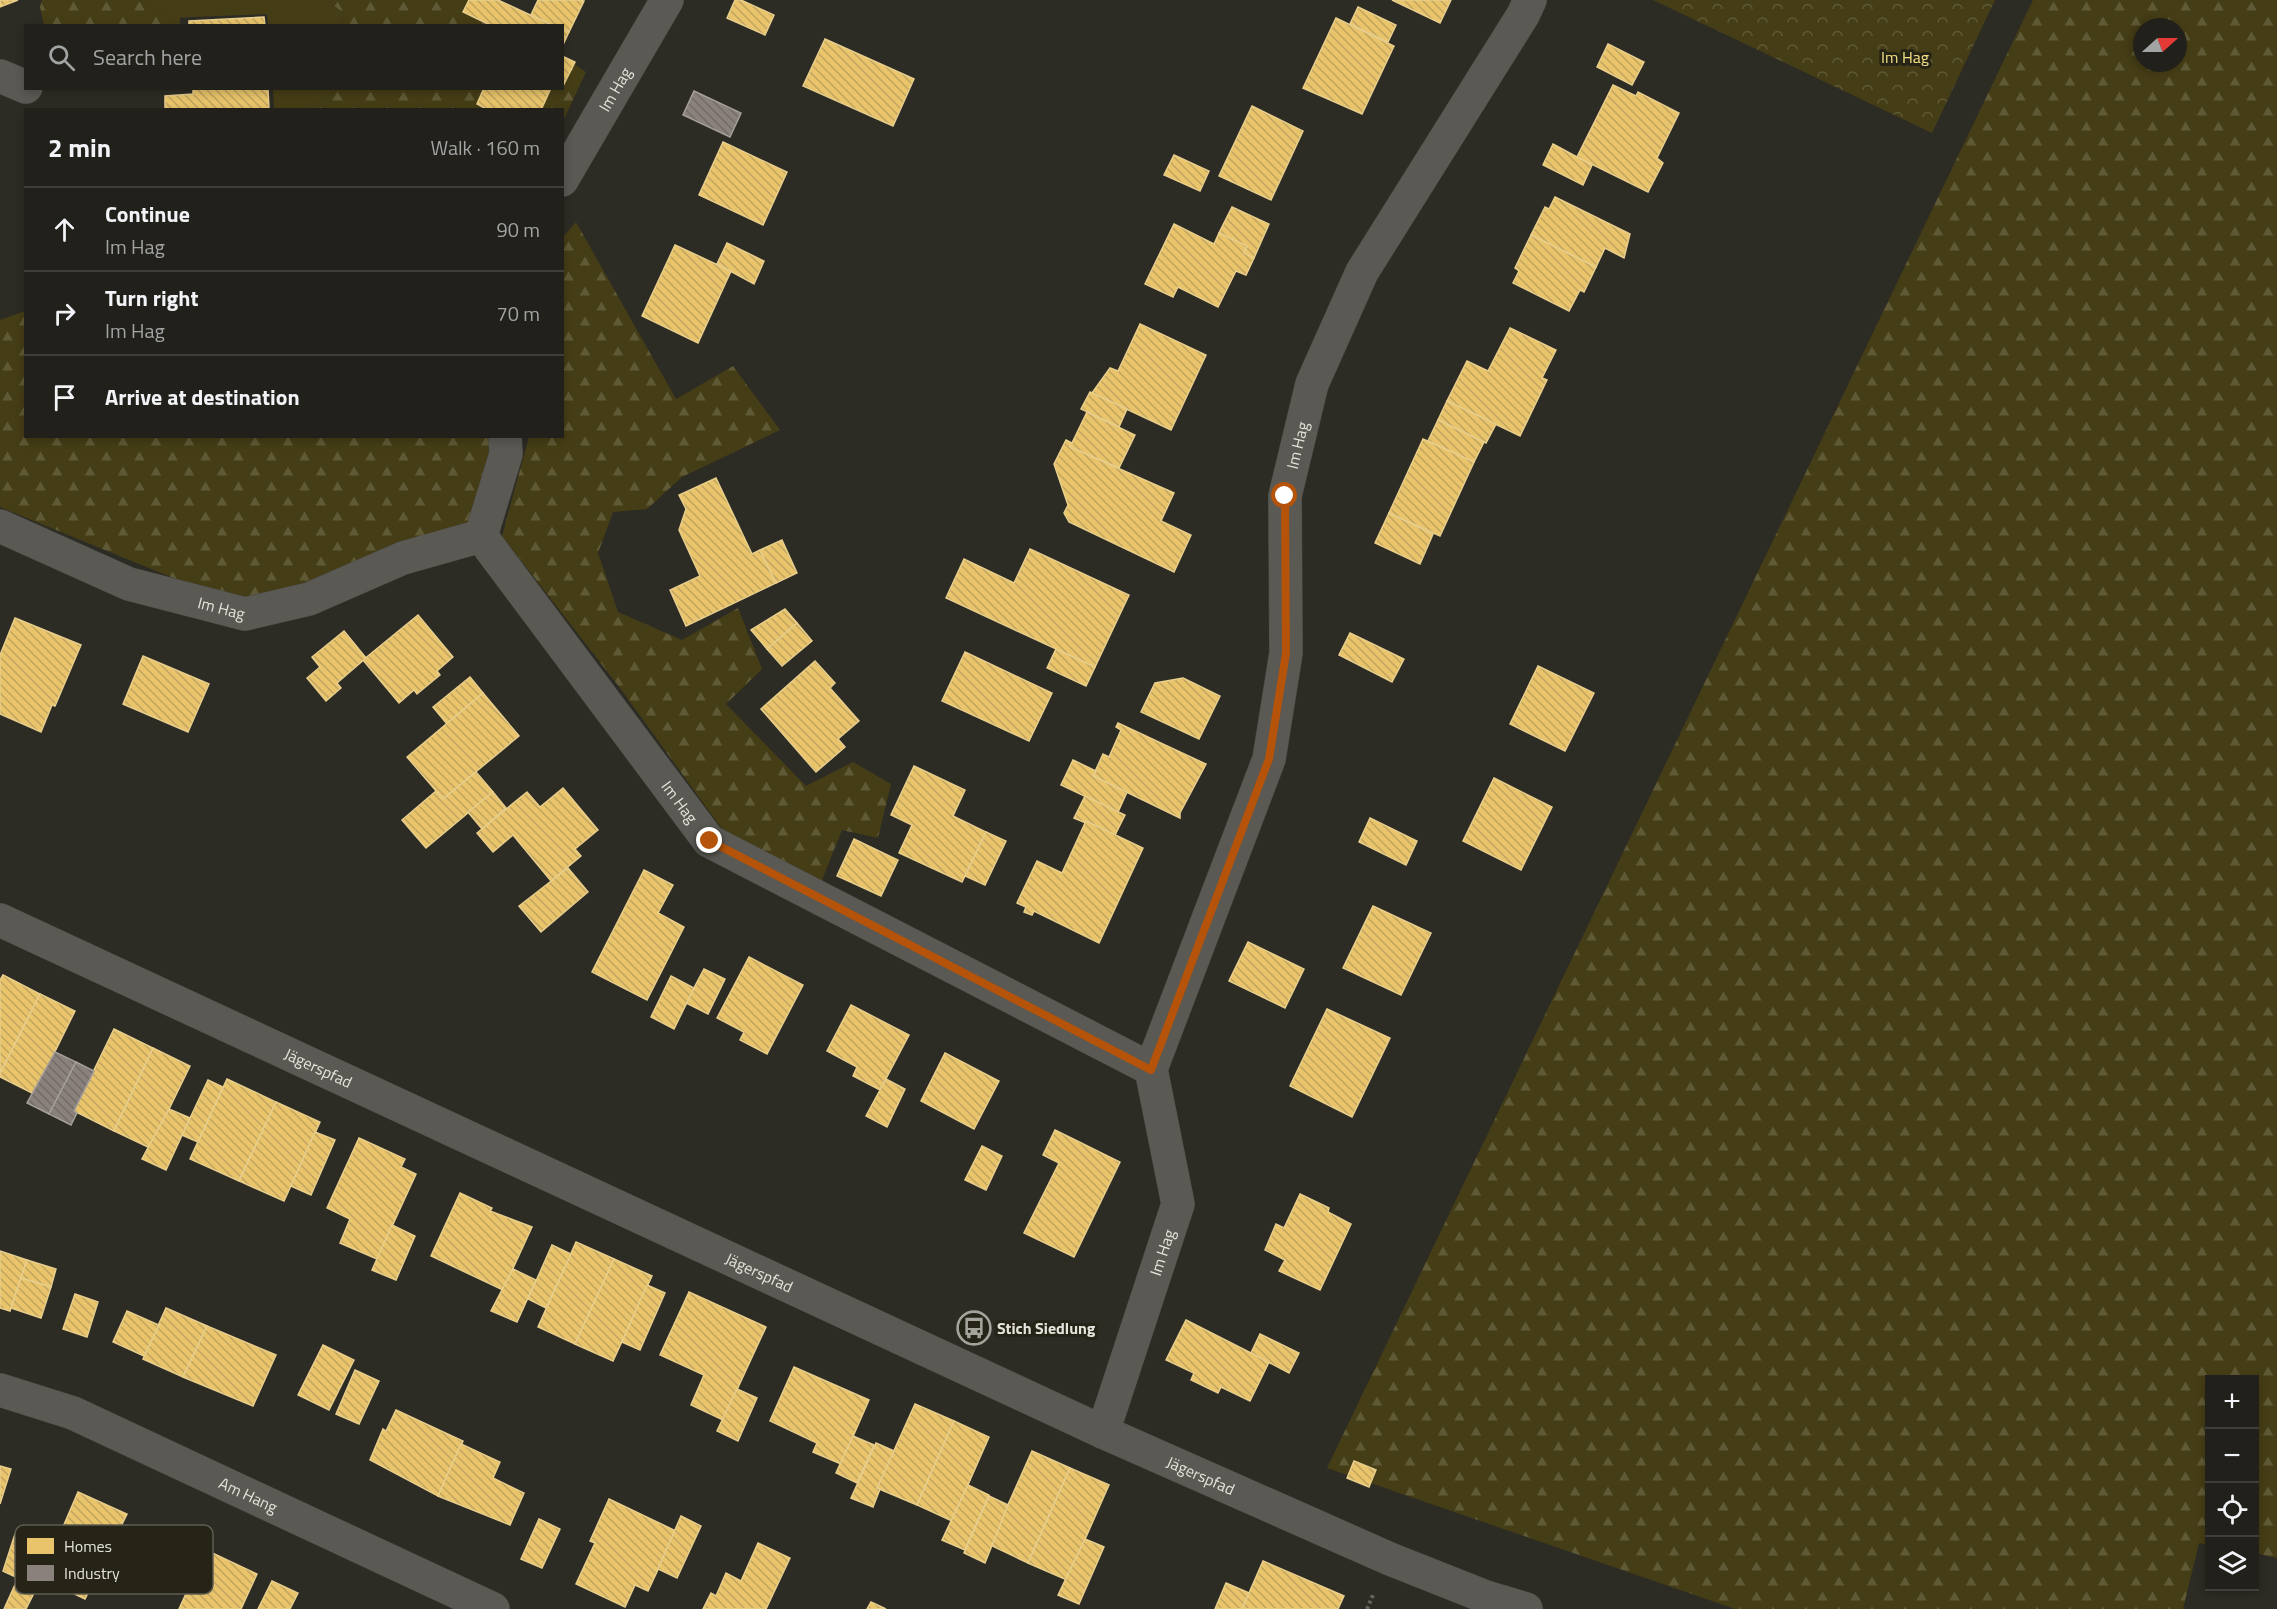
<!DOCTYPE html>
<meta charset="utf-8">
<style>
:root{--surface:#21201b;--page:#2d2d28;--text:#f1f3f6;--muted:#a2a3a3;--line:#3e3e3a}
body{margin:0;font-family:"Titillium Web",sans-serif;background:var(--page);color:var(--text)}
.controls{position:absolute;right:18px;bottom:18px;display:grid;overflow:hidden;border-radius:0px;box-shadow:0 3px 9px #0003}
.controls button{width:54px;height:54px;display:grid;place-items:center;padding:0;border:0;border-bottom:2px solid var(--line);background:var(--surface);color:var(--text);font:30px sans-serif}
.compass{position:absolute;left:2133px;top:18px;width:54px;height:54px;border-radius:50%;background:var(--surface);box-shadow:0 3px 9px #0003;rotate:69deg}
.stop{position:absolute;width:18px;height:18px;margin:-14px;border:4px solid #b45309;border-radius:50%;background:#fff}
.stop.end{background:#b45309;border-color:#fff;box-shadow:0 2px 6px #0008}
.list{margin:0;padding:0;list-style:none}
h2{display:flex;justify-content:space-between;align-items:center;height:78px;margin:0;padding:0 24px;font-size:26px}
h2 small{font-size:20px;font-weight:400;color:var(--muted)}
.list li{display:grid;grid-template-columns:39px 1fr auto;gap:18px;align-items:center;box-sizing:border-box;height:84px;padding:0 24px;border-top:2px solid var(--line)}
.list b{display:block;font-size:22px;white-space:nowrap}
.list p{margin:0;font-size:20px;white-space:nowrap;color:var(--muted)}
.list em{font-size:20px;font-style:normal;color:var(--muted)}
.icon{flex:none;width:33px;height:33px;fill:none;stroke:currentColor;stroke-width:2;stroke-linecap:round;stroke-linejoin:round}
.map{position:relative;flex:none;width:2277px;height:1609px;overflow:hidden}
.search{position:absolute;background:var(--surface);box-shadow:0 3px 9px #0003;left:24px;top:24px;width:540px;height:66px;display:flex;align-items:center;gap:15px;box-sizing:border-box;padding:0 21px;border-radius:0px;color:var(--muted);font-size:22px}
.panel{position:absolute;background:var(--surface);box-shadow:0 3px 9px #0003;left:24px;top:108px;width:540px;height:330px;border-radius:0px}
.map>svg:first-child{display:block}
</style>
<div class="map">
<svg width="2277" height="1609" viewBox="0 0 2277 1609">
<defs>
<pattern id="forest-firs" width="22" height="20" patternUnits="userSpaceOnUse" patternTransform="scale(1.5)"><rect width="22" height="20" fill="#453d15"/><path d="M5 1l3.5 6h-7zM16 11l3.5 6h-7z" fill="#605936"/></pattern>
<pattern id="park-crowns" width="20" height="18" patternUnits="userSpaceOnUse" patternTransform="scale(1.5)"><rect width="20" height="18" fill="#453d15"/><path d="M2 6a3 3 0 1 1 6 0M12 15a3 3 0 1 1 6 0" fill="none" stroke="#605936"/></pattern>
<pattern id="homes-back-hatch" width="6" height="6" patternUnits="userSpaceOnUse" patternTransform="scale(1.5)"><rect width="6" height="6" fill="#e9c46a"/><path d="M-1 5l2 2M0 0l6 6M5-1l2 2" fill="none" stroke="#c0a460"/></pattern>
<pattern id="industry-back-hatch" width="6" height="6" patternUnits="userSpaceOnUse" patternTransform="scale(1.5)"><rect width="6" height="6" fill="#8a817c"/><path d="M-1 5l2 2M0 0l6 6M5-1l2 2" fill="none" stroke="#726c68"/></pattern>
</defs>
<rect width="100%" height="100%" fill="#2c2b24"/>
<g fill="#453d15">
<path d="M139 0H327L343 13 342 25H268L267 14 170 18Z"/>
<path d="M273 89H338L308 110 274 109Z"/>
</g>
<g fill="url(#forest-firs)" fill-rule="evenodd">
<path d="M42 0H139L170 18 180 17V25H44L40 7Z"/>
<path d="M327 0H474L514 25H342L343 13Z"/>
<path d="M2033 0H2277V1558L2255 1553 2254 1380H2210L2209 1545 2199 1543 2183 1609H1735L1327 1468ZM2142 27H2178V63H2142Z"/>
<path d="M563 57 586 72 563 121 562 110H308L338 89 562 88Z"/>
<path d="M576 222 676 399 733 366 780 430 682 477 647 509 613 512 598 553 618 612 682 640 738 608 762 669 726 704 806 786 853 762 891 784 878 838 842 830 820 885 722 829 620 688 502 536 529 437 562 436 563 237Z"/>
<path d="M25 311 26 436 495 437 473 527 244 607 0 507V320Z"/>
</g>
<path fill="url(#park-crowns)" d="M1653 0H1995L1932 133Z"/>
<g fill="url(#homes-back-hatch)" stroke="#e8ce8c" stroke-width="1.5">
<path d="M0 0H18L0 7Z"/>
<path d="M469 0H498L554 26H492L463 12Z"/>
<path d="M538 0H580L584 1 569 32 562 29V26H554L531 15Z"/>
<path d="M735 0H741L774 15 765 35 727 18Z"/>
<path d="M1392 0H1451L1440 23Z"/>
<path d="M1358 7 1396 25 1388 42 1350 24Z"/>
<path d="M264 17 265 26H189V21Z"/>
<path d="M1336 18 1394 46 1362 114 1303 88Z"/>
<path d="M562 29 569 32 562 47Z"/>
<path d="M825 39 914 79 893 126 803 86Z"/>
<path d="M1608 44 1644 62 1632 85 1597 67Z"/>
<path d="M562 56 575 62 563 86H562Z"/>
<path d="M1613 85 1636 96 1638 92 1679 113 1657 158 1663 163 1648 192 1577 157Z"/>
<path d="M193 88H268L269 110H165V96L193 94Z"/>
<path d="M484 88H551L541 110H488L477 104Z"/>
<path d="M1252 106 1303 131 1271 200 1219 176Z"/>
<path d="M723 142 787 172 763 225 699 195Z"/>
<path d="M1553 144 1592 165 1583 185 1543 165Z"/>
<path d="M1174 155 1209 171 1200 191 1164 175Z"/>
<path d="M1555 197 1630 234 1624 258 1605 248 1596 267 1531 235 1545 207 1549 209Z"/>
<path d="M1232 207 1269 224 1254 258 1244 253 1247 246 1219 233Z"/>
<path d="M1174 224 1214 244 1219 233 1247 246 1244 253 1254 258 1246 275 1236 271 1218 307 1178 287 1173 297 1145 284Z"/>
<path d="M1531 235 1596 267 1584 292 1580 290 1569 311 1513 283 1519 271 1515 268Z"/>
<path d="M727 243 764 261 754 284 717 264Z"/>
<path d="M675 245 731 271 698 343 642 316Z"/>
<path d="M1140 324 1206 355 1171 430 1092 393 1110 368 1118 371Z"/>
<path d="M1510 328 1556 350 1542 378 1547 380 1520 436 1447 401 1467 361 1488 371Z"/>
<path d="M1090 392 1127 409 1119 427 1081 409Z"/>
<path d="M1447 401 1496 424 1486 443 1438 420Z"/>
<path d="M1087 412 1135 435 1119 468 1070 447Z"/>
<path d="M1438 420 1484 442 1474 462 1428 441Z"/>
<path d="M1423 439 1474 462 1440 536 1389 513Z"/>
<path d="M1066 440 1072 443 1070 447 1174 493 1161 521 1191 535 1174 572 1069 522 1064 513 1068 505 1054 464Z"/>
<path d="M716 478 752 554 760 550 776 583 686 626 670 590 700 576 679 530 686 509 679 495Z"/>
<path d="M1389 513 1433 534 1420 564 1375 543Z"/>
<path d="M782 540 797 573 776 583 760 550Z"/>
<path d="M1030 549 1129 595 1095 667 946 598 964 559 1014 583Z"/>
<path d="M785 609 797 623 767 649 751 630Z"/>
<path d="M418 615 453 657 437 671 440 675 417 694 414 690 399 703 363 660Z"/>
<path d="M15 618 81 645 55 706 52 705 41 732 0 714V655Z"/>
<path d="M797 623 812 641 782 666 767 649Z"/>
<path d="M344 631 366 658 337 683 341 688 326 701 307 678 320 667 312 657Z"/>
<path d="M1350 633 1404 659 1392 682 1339 655Z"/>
<path d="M1056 649 1095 667 1086 686 1047 668Z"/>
<path d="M965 652 1052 693 1029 741 942 701Z"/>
<path d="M143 656 209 684 188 732 123 704Z"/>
<path d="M815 661 835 683 830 688 859 721 838 739 845 747 816 772 761 709Z"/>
<path d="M1538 666 1594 693 1565 751 1510 724Z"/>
<path d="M470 677 483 693 447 724 433 707Z"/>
<path d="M1183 678 1220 696 1199 739 1141 712 1155 683Z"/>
<path d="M483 693 519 736 443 799 407 757Z"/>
<path d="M1118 723 1206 764 1180 813V818L1093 776 1103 754 1109 757 1121 730 1116 727Z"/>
<path d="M1073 760 1096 771 1093 776 1127 792 1118 812 1061 785Z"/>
<path d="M914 766 965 790 953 816 986 832 962 882 899 853 912 825 891 815Z"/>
<path d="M476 772 493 792 426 848 402 820 436 791 443 799Z"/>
<path d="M1494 778 1552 807 1521 870 1463 841Z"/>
<path d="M563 788 598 830 575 849 581 856 551 881 513 835 493 852 477 833 527 792 540 807Z"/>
<path d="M493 792 506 808 482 829 468 812Z"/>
<path d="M1085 796 1125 815 1115 835 1074 818Z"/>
<path d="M1370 818 1417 841 1406 865 1359 842Z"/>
<path d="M1086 821 1143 848 1099 943 1034 911 1032 915 1024 912 1026 907 1017 903 1037 861 1062 873Z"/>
<path d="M986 832 1006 841 985 885 965 876Z"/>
<path d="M854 839 898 860 881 896 837 876Z"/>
<path d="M568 868 588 892 541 932 519 906Z"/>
<path d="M644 870 673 885 658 913 684 927 647 1000 592 972Z"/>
<path d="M1373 906 1431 933 1401 995 1343 968Z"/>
<path d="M1248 942 1304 969 1285 1008 1229 981Z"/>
<path d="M749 957 803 985 767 1054 740 1040 744 1032 717 1018Z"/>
<path d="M704 969 725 979 708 1014 686 1003Z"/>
<path d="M3 975 40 994 0 1074V980Z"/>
<path d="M671 976 694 988 674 1029 651 1017Z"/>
<path d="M40 994 75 1011 34 1094 0 1077V1074Z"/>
<path d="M851 1005 909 1035 880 1090 853 1076 857 1067 827 1051Z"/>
<path d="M1327 1009 1390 1038 1352 1117 1290 1086Z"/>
<path d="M114 1029 153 1048 114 1131 74 1111Z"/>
<path d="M153 1048 190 1066 150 1148 114 1131Z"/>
<path d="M945 1053 999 1081 974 1129 921 1101Z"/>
<path d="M227 1079 276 1102 239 1181 190 1159Z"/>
<path d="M886 1079 905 1089 887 1127 866 1116Z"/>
<path d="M208 1080 223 1087 198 1142 182 1135Z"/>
<path d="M276 1102 320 1122 284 1201 239 1181Z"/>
<path d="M169 1109 190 1118 166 1170 142 1159Z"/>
<path d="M1055 1130 1120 1162 1074 1257 1024 1233 1059 1163 1043 1155Z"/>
<path d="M315 1132 335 1140 311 1195 291 1186Z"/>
<path d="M359 1138 405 1159 401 1167 416 1174 377 1259 340 1243 350 1219 327 1208Z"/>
<path d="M982 1146 1002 1156 986 1190 965 1180Z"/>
<path d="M460 1193 492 1208 490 1211 532 1227 503 1290 431 1256Z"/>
<path d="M1300 1194 1329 1208 1328 1212 1351 1224 1320 1290 1279 1271 1285 1260 1265 1250 1276 1224 1284 1228Z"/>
<path d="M392 1225 415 1236 396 1280 372 1270Z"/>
<path d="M576 1242 614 1259 575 1344 538 1327Z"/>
<path d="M552 1245 571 1254 546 1308 528 1299Z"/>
<path d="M0 1251 27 1260 10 1311 0 1308Z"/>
<path d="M614 1259 652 1276 613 1361 575 1344Z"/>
<path d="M27 1260 56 1269 51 1287 21 1278Z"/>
<path d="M513 1269 536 1280 517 1322 491 1311Z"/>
<path d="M21 1278 51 1287 41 1318 11 1308Z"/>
<path d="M647 1285 665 1293 640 1350 622 1342Z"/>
<path d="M689 1292 766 1327 723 1420 691 1405 704 1375 660 1355Z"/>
<path d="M75 1294 98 1302 87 1337 63 1329Z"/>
<path d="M166 1308 207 1326 183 1377 143 1359Z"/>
<path d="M127 1311 159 1325 144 1356 113 1342Z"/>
<path d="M1186 1320 1269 1362 1250 1401 1221 1387 1218 1393 1191 1380 1194 1373 1166 1360Z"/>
<path d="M207 1326 276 1355 253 1406 183 1377Z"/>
<path d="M1260 1334 1299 1353 1289 1373 1251 1353Z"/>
<path d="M323 1345 354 1360 329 1410 298 1395Z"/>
<path d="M794 1367 869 1400 841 1464 813 1452 817 1443 770 1421Z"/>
<path d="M355 1370 379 1381 359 1424 336 1414Z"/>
<path d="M737 1389 757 1398 738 1441 717 1431Z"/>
<path d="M915 1404 954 1421 917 1505 877 1488Z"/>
<path d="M396 1410 463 1441 438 1496 370 1460 383 1429 386 1431Z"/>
<path d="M954 1421 989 1437 952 1521 917 1505Z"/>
<path d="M853 1436 874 1445 857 1483 836 1473Z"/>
<path d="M876 1443 894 1451 877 1488 880 1489 873 1507 851 1498Z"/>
<path d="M461 1444 500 1462 493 1478 524 1493 510 1525 438 1496Z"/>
<path d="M1032 1451 1070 1468 1028 1563 990 1545Z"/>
<path d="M1354 1461 1376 1470 1369 1487 1347 1478Z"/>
<path d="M0 1466 11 1469 0 1504Z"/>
<path d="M1070 1468 1109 1485 1067 1580 1028 1563Z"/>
<path d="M968 1485 989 1495 965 1550 942 1540Z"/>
<path d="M78 1492 127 1514 85 1599 41 1578Z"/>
<path d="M989 1496 1008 1505 985 1563 964 1553Z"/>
<path d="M609 1499 676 1531 648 1591 635 1585 625 1607 576 1584 595 1543 590 1541Z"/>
<path d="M681 1516 701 1526 677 1578 658 1569Z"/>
<path d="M539 1519 560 1529 542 1568 521 1559Z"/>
<path d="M15 1534 51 1551 37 1587 3 1571Z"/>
<path d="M1085 1539 1104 1547 1079 1604 1058 1595Z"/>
<path d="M758 1543 790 1558 766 1609H703L711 1593 716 1596 726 1573 741 1581Z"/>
<path d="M206 1550 257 1574 241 1609H179Z"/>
<path d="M1263 1561 1344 1596 1338 1609H1242Z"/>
<path d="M18 1578 37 1587 26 1609H4Z"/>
<path d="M272 1581 298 1593 290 1609H258Z"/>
<path d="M1226 1583 1249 1593 1242 1609H1215Z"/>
<path d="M871 1602 886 1609H867Z"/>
</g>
<g fill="url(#industry-back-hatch)" stroke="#a59f99" stroke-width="1.5">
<path d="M694 91 741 113 730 137 683 115Z"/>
<path d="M55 1052 76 1062 49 1114 27 1103Z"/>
<path d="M76 1062 94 1071 74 1111 77 1113 71 1125 49 1114Z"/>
</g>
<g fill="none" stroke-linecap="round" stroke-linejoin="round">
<defs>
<g id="minor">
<path d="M0 76 26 87"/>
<path id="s1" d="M562 180 667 0"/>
<path id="s2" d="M0 526 129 584 245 614 309 599 403 558 481 536 506 454 505 436"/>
<path id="s3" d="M481 536 709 841 1151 1069"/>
<path id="s4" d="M0 920 1103 1432 1390 1559 1486 1597 1526 1609"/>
<path id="s5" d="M0 1390 73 1413 493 1609"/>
<path id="s6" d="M1103 1432 1178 1204 1151 1069 1269 759 1286 653 1285 496 1312 384 1362 272 1523 15 1530 0"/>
</g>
</defs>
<use href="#minor" stroke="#4a4943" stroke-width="34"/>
<path stroke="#646460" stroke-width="4" stroke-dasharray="3 3" stroke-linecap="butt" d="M1367 1609 1373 1595"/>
<use href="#minor" stroke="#5a5954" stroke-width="33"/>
</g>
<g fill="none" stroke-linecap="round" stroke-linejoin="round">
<path stroke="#b45309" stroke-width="8" d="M710 841 1151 1070 1269 759 1286 653 1285 496"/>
</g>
<defs>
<symbol id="bus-ring" viewBox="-11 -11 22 22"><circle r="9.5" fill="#262317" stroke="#a4a39c" stroke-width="1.5"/><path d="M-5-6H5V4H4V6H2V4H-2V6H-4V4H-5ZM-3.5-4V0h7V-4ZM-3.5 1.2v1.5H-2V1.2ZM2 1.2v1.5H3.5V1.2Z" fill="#a4a39c"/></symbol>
</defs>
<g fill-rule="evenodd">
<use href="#bus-ring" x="955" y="1309" width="38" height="38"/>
</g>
<g text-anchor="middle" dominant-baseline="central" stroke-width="6" stroke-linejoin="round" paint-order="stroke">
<g font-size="16" fill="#f3e082" stroke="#262317">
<text x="1905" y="57">Im Hag</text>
</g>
<g font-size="16" fill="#e5e4dc" stroke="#262317">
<text stroke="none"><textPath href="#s1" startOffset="105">Im Hag</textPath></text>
<text stroke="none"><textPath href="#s6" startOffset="1026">Im Hag</textPath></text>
<text stroke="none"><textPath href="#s2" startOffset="237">Im Hag</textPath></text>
<text stroke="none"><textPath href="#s3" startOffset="332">Im Hag</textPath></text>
<text stroke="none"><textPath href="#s4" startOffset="351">Jägerspfad</textPath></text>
<text stroke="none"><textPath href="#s6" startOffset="189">Im Hag</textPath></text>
<text stroke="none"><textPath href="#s4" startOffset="837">Jägerspfad</textPath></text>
<text stroke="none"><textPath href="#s4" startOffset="1323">Jägerspfad</textPath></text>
<text stroke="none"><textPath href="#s5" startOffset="270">Am Hang</textPath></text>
</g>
<g font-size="16" font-weight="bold" fill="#e5e4dc" stroke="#262317" text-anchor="start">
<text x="997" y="1328">Stich Siedlung</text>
</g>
</g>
<rect x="15" y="1525" width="198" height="69" rx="9" fill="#262317" stroke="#5f5d52" stroke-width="1.5"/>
<rect x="27" y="1538" width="27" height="16" fill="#e9c46a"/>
<rect x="27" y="1565" width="27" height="16" fill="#8a817c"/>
<g font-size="16" fill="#e5e4dc">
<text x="64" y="1552">Homes</text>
<text x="64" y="1579">Industry</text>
</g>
</svg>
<div class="controls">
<button>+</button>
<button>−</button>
<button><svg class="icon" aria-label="locate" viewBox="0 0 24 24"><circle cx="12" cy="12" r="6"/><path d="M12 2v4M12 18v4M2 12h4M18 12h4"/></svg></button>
<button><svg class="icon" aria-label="layers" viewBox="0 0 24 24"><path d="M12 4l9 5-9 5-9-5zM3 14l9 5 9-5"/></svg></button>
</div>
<svg class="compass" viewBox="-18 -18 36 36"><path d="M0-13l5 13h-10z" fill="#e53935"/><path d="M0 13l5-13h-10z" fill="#a2a3a3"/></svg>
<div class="stop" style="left:1285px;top:496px"></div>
<div class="stop end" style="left:710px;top:841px"></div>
<div class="search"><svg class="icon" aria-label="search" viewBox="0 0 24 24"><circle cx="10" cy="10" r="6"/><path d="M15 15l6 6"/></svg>Search here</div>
<section class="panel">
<h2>2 min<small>Walk · 160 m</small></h2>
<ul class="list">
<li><svg class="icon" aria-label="ahead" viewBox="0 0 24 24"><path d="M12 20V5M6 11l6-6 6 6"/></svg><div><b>Continue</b><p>Im Hag</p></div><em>90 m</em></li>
<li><svg class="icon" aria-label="right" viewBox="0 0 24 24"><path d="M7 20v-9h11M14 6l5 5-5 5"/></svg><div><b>Turn right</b><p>Im Hag</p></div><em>70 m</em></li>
<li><svg class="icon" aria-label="arrive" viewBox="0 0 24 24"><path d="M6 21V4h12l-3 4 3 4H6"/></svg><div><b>Arrive at destination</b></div></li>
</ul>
</section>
</div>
